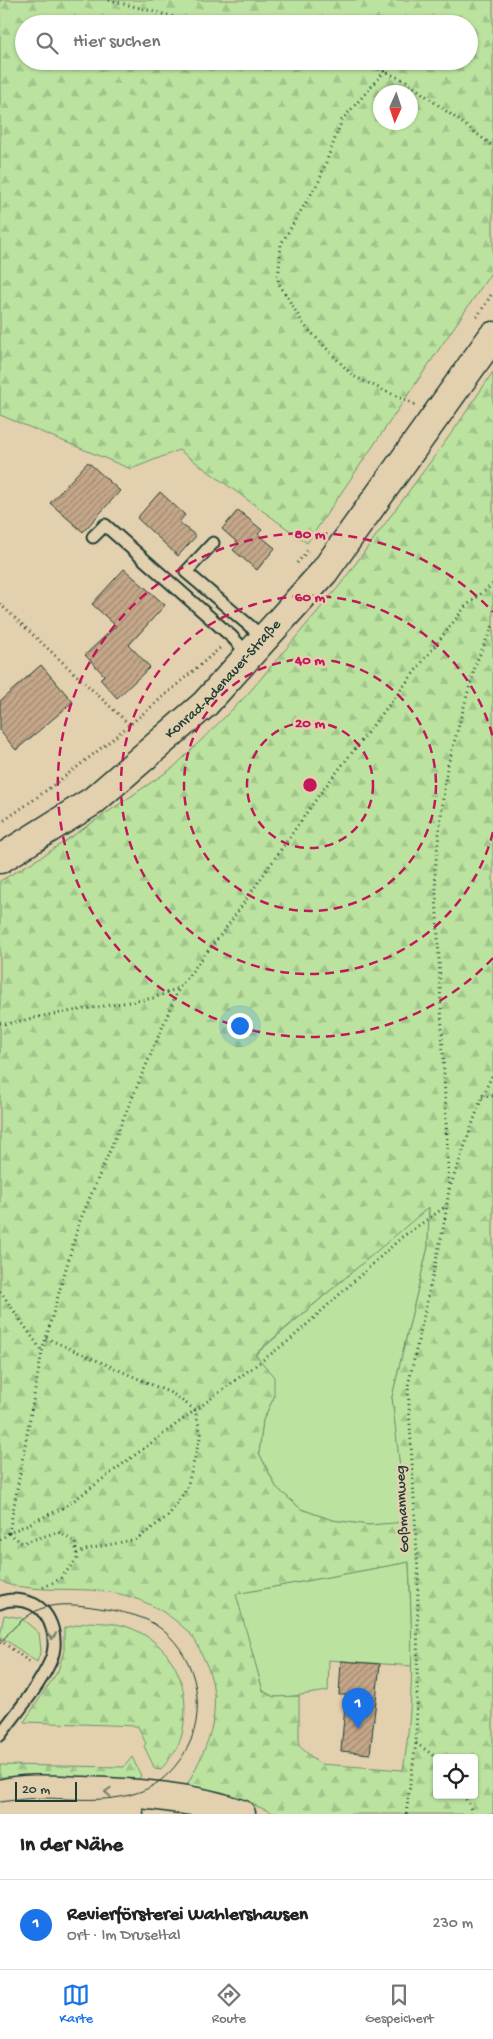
<!DOCTYPE html>
<html lang="de">
<meta charset="utf-8">
<style>
:root{--surface:#fff;--page:#f6f6f6;--text:#222;--muted:#767676;--line:#e0e0e0;--accent:#1a73e8}
body{margin:0;font-family:"Gochi Hand",sans-serif;background:var(--page);color:var(--text)}
.controls{position:absolute;right:15px;bottom:15px;display:grid;overflow:hidden;border-radius:5px;box-shadow:0 1px 4px #0004}
.controls button{width:45px;height:45px;display:grid;place-items:center;padding:0;border:0;border-bottom:1px solid var(--line);background:var(--surface);color:var(--text);font:25px sans-serif}
.compass{position:absolute;left:373px;top:85px;width:45px;height:45px;border-radius:50%;background:var(--surface);box-shadow:0 1px 4px #0004;rotate:183deg}
.scale{position:absolute;left:15px;bottom:12px;width:62px;box-sizing:border-box;padding-left:5px;border:2px solid #1f3d34;border-top:0;font-size:14px;line-height:18px;white-space:nowrap;color:#1f3d34;-webkit-text-stroke:4px #e2d0ae;paint-order:stroke}
.you{position:absolute;left:239px;top:1025px;width:18px;height:18px;margin:-12px;border:4px solid #fff;border-radius:50%;background:#1a73e8;box-shadow:0 0 0 8px #1a73e833}
.badge{display:grid;place-items:center;width:32px;height:32px;border-radius:50%;background:var(--accent);color:#fff;font-size:16px;font-weight:700}
.pin{position:absolute;translate:-50% -41px;filter:drop-shadow(0 1px 2px #0008)}
.pin::after{content:'';position:absolute;top:26px;width:18px;height:15px;background:inherit;clip-path:polygon(0 0,100% 0,50% 100%)}
.list{margin:0;padding:0;list-style:none}
h2{display:flex;justify-content:space-between;align-items:center;height:65px;margin:0;padding:0 20px;font-size:21px}
h2 small{font-size:16px;font-weight:400;color:var(--muted)}
.list li{display:grid;grid-template-columns:32px 1fr auto;gap:15px;align-items:center;box-sizing:border-box;height:90px;padding:0 20px;border-top:1px solid var(--line)}
.list b{display:block;font-size:19px;white-space:nowrap}
.list p{margin:0;font-size:16px;white-space:nowrap;color:var(--muted)}
.list em{font-size:16px;font-style:normal;color:var(--muted)}
.icon{flex:none;width:28px;height:28px;fill:none;stroke:currentColor;stroke-width:2;stroke-linecap:round;stroke-linejoin:round}
.map{position:relative;flex:none;width:493px;height:1814px;overflow:hidden}
.search{position:absolute;background:var(--surface);box-shadow:0 1px 4px #0004;left:15px;right:15px;top:15px;height:55px;display:flex;align-items:center;gap:12px;box-sizing:border-box;padding:0 18px;border-radius:28px;color:var(--muted);font-size:19px}
.sheet{height:155px;background:var(--surface)}
nav{display:flex;justify-content:space-around;align-items:center;box-sizing:border-box;height:70px;border-top:1px solid var(--line);background:var(--surface);font-size:14px;color:var(--muted)}
nav a{display:grid;justify-items:center;gap:2px}
nav .on{color:var(--accent)}
.map>svg:first-child{display:block}
</style>
<div class="map">
<svg width="493" height="1814" viewBox="0 0 493 1814">
<defs>
<pattern id="forest-firs" width="22" height="20" patternUnits="userSpaceOnUse" patternTransform="scale(1.25)"><rect width="22" height="20" fill="#bbe39f"/><path d="M5 1l3.5 6h-7zM16 11l3.5 6h-7z" fill="#a0c48a"/></pattern>
<pattern id="building-hatch" width="6" height="6" patternUnits="userSpaceOnUse" patternTransform="scale(1.25)"><rect width="6" height="6" fill="#c5a789"/><path d="M-1 1l2-2M0 6l6-6M5 7l2-2" fill="none" stroke="#9f8971"/></pattern>
</defs>
<rect width="100%" height="100%" fill="#e2d0ae"/>
<filter id="ink" filterUnits="userSpaceOnUse"><feTurbulence type="fractalNoise" baseFrequency=".02" numOctaves="2"/><feDisplacementMap in="SourceGraphic" scale="10" xChannelSelector="R" yChannelSelector="G"/><feConvolveMatrix kernelMatrix="1 2 1 2 8 2 1 2 1" color-interpolation-filters="sRGB"/></filter>
<g filter="url(#ink)">
<g fill="#bbe39f" stroke="#6d906a">
<path d="M429 1206 428 1247 392 1397 407 1523 369 1525 332 1520 301 1509 276 1487 259 1453 263 1420 274 1397 255 1355Z"/>
<path d="M409 1562 413 1666 329 1660 328 1691 287 1697H274L263 1691 235 1594Z"/>
<path d="M4 1615 21 1618 39 1633 41 1650 37 1662 0 1636Z"/>
</g>
<g fill="url(#forest-firs)" stroke="#6d906a" fill-rule="evenodd">
<path d="M0 0H493V270L307 543 179 450 131 469 0 415ZM24 24H469V61H24ZM410 92V122H380V92Z"/>
<path d="M493 372V1814H276L222 1792 187 1785C210 1743 226 1705 204 1659 200 1651 197 1641 191 1635 168 1610 135 1594 101 1591 75 1588 50 1591 24 1587 15 1586 6 1586 0 1579V881L46 854 174 767 247 695 340 585 456 427ZM429 1207 428 1247 392 1397 406 1522 369 1525 332 1520 301 1509 276 1487 259 1453 263 1420 274 1397V1377L255 1354ZM409 1562C412 1632 415 1701 403 1770L320 1764 299 1746V1696L274 1697 263 1691 236 1594ZM437 1758H474V1795H437Z"/>
<path d="M90 1622C101 1623 115 1623 125 1626 173 1642 193 1686 182 1734 179 1748 169 1760 160 1770L155 1769 144 1746 146 1744 138 1726 24 1722 58 1671 64 1651V1628Z"/>
<path d="M132 1757 141 1776 137 1780 0 1777V1765L124 1767Z"/>
</g>
<g fill="url(#building-hatch)" stroke="#1f3d34">
<path d="M88 462 120 491 83 532 50 503Z"/>
<path d="M160 492 185 515 179 522 196 536 178 556 137 518Z"/>
<path d="M238 510 262 530 258 534 275 548 257 570 233 550 239 544 222 529Z"/>
<path d="M124 569 165 605 129 645 150 667 117 698 100 679 104 675 85 655 116 626 92 604Z"/>
<path d="M41 665 73 702 16 750 0 731V701Z"/>
<path d="M341 1661 380 1664 370 1754 341 1751 346 1695H339Z"/>
</g>
<g fill="none" stroke-linecap="round" stroke-linejoin="round">
<defs>
<g id="lane">
<path d="M93 537 105 525 232 637 249 655"/>
<path d="M213 543 186 572 264 638"/>
<path d="M0 1603C9 1598 24 1600 33 1604 53 1614 59 1642 50 1662 38 1688 17 1712 0 1735"/>
</g>
<g id="secondary">
<path id="s1" d="M0 859 93 801 205 704 324 572 493 336"/>
<path d="M0 1794C26 1787 56 1790 83 1791 137 1793 190 1796 241 1814"/>
<path d="M0 1807 20 1812 58 1811 129 1814"/>
</g>
</defs>
<use href="#lane" stroke="#1f3d34" stroke-width="15"/>
<use href="#secondary" stroke="#1f3d34" stroke-width="31"/>
<g stroke="#1f3d34" stroke-width="3" stroke-dasharray="1 4" stroke-linecap="butt">
<path d="M109 0 183 19 265 21 271 24"/>
<path d="M360 61 406 81 493 146"/>
<path d="M385 71 342 120 319 181 281 244 278 282 304 325 353 376 416 405"/>
<path d="M477 317 493 292"/>
<path d="M297 563 308 550"/>
<path d="M0 604 131 726"/>
<path d="M0 823C79 770 149 709 221 647"/>
<path d="M0 1023 7 1024 48 1015 154 998 178 988"/>
<path d="M482 1097 493 1096"/>
<path d="M449 1189 435 869 446 772 476 663 493 625"/>
<path d="M0 1291 42 1351"/>
<path d="M46 1338 173 1394 195 1410 201 1434 187 1488 169 1515 137 1539 88 1549 76 1554"/>
<path d="M9 1533 42 1352 79 1223 179 988 229 924 319 795 465 607 493 584"/>
<path d="M9 1533 22 1543 58 1532 75 1542 77 1559 60 1579 40 1589"/>
<path d="M0 1540 9 1533 65 1507 291 1339 402 1237 445 1207"/>
<path d="M0 1640 31 1663"/>
<path d="M416 1743 437 1758"/>
<path d="M463 1795 469 1804 472 1814"/>
<path d="M406 1814 416 1743 417 1698 418 1573 408 1386 444 1225 449 1190 482 1097 493 1074"/>
</g>
<use href="#lane" stroke="#e2d0ae" stroke-width="11"/>
<use href="#secondary" stroke="#e2d0ae" stroke-width="28"/>
<path stroke="#1f3d34" stroke-width="1" d="M0 1644C11 1629 23 1617 40 1609 58 1602 80 1605 99 1608 116 1611 131 1613 147 1620 190 1641 208 1696 191 1740 182 1761 165 1782 142 1791 111 1803 78 1799 45 1798 30 1798 15 1800 0 1802"/>
</g>
<defs><path id="oneway-chevron" d="M-2-3.5L2.5 0L-2 3.5" fill="none" stroke-width="1.6" stroke-linecap="round" stroke-linejoin="round" transform="scale(1.25)"/></defs>
<g stroke="#777f6b">
<use href="#oneway-chevron" transform="translate(52 1636) rotate(85)"/>
<use href="#oneway-chevron" transform="translate(108 1792) rotate(-178)"/>
</g>
</g>
<g fill="none" stroke="#c2185b" stroke-width="2.5" stroke-dasharray="9 6">
<circle cx="310" cy="785" r="63"/>
<circle cx="310" cy="785" r="126"/>
<path d="M493 832A189 189 0 1 1 493 738"/>
<path d="M493 958A252 252 0 1 1 493 612"/>
</g>
<g text-anchor="middle" dominant-baseline="central" stroke-width="5" stroke-linejoin="round" paint-order="stroke">
<g font-size="15" fill="#1f3d34" stroke="#e2d0ae">
<text stroke="none"><textPath href="#s1" startOffset="288">Konrad-Adenauer-Straße</textPath></text>
<text transform="translate(403 1509) rotate(-93)">Goßmannweg</text>
</g>
</g>
<circle cx="310" cy="785" r="8" fill="#c2185b" stroke="#e2d0ae" stroke-width="2.5"/>
<g font-size="15" text-anchor="middle" font-weight="bold" fill="#c2185b" stroke="#e2d0ae" stroke-width="5" stroke-linejoin="round" paint-order="stroke">
<text x="310" y="538">80 m</text>
<text x="310" y="601">60 m</text>
<text x="310" y="664">40 m</text>
<text x="310" y="727">20 m</text>
</g>
</svg>
<div class="controls">
<button><svg class="icon" aria-label="locate" viewBox="0 0 24 24"><circle cx="12" cy="12" r="6"/><path d="M12 2v4M12 18v4M2 12h4M18 12h4"/></svg></button>
</div>
<svg class="compass" viewBox="-18 -18 36 36"><path d="M0-13l5 13h-10z" fill="#e53935"/><path d="M0 13l5-13h-10z" fill="#767676"/></svg>
<div class="scale">20 m</div>
<div class="you"></div>
<div class="pin badge" style="left:358px;top:1729px">1</div>
<div class="search"><svg class="icon" aria-label="search" viewBox="0 0 24 24"><circle cx="10" cy="10" r="6"/><path d="M15 15l6 6"/></svg>Hier suchen</div>
</div>
<section class="sheet">
<h2>In der Nähe<small></small></h2>
<ul class="list">
<li><span class="badge">1</span><div><b>Revierförsterei Wahlershausen</b><p>Ort · Im Druseltal</p></div><em>230 m</em></li>
</ul>
</section>
<nav>
<a class="on"><svg class="icon" aria-label="map" viewBox="0 0 24 24"><path d="M3 6l6-2 6 2 6-2v14l-6 2-6-2-6 2zM9 4v14M15 6v14"/></svg>Karte</a>
<a><svg class="icon" aria-label="directions" viewBox="0 0 24 24"><path d="M12 3l9 9-9 9-9-9zM9 14v-3h6M13 9l2 2-2 2"/></svg>Route</a>
<a><svg class="icon" aria-label="saved" viewBox="0 0 24 24"><path d="M7 4h10v16l-5-4-5 4z"/></svg>Gespeichert</a>
</nav>
